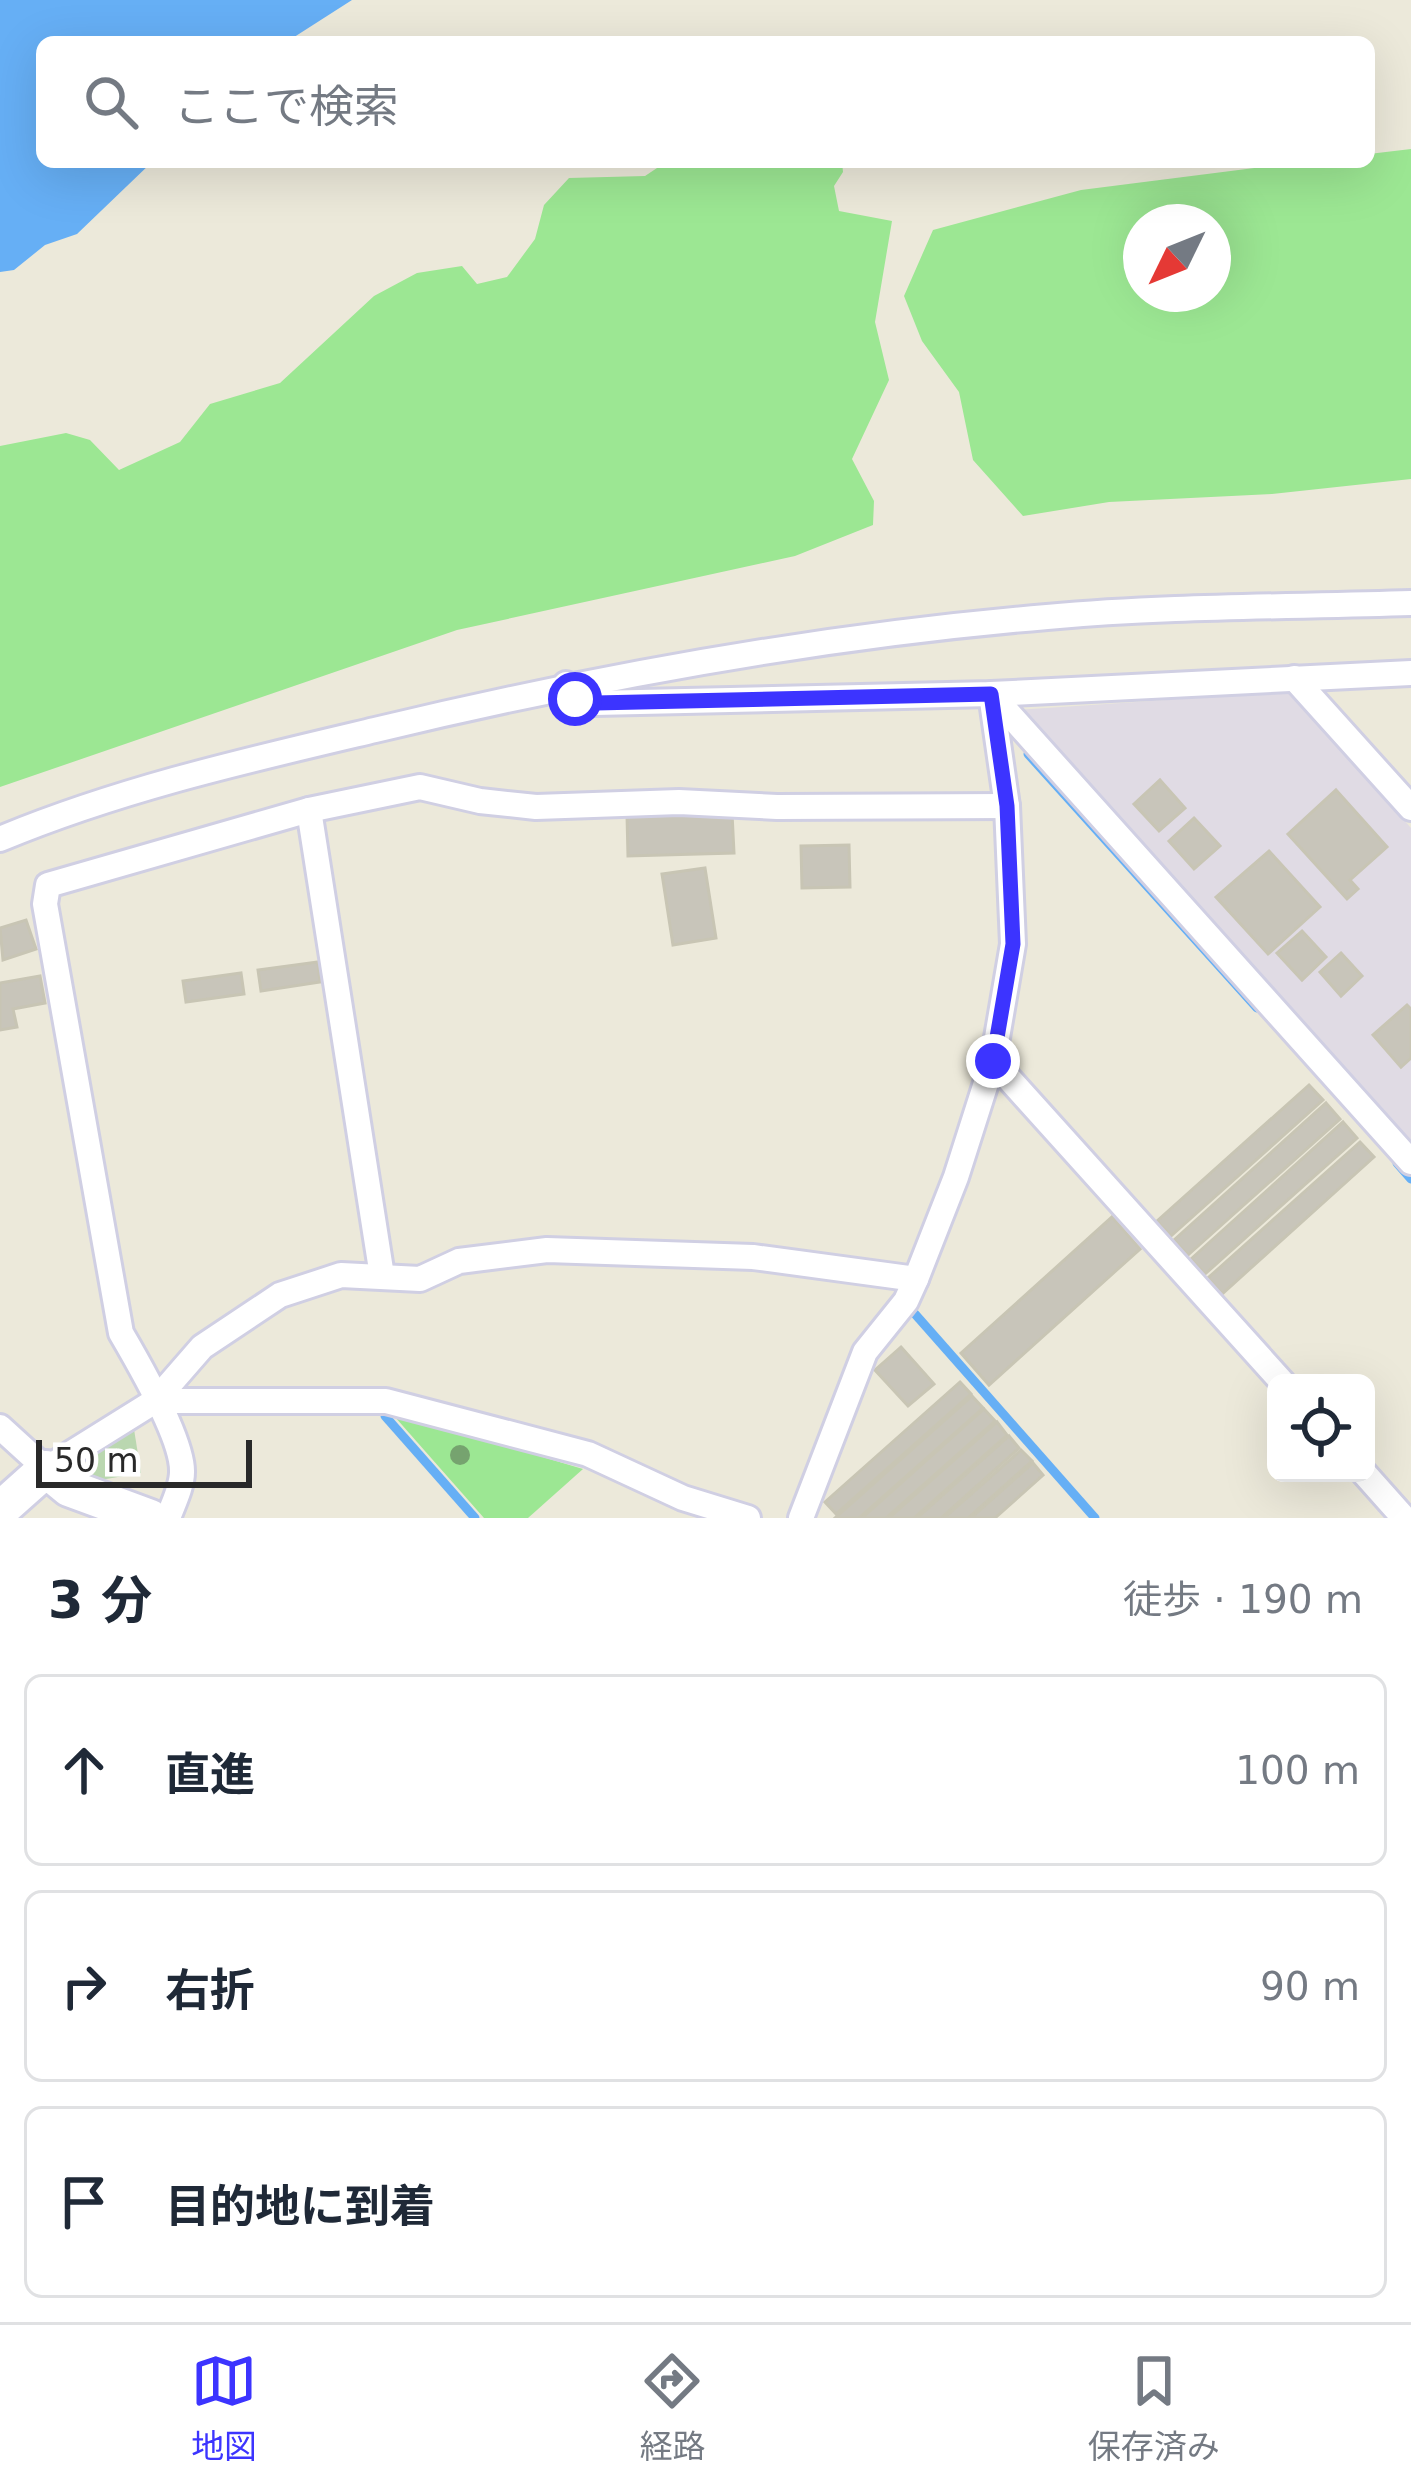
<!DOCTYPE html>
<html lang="ja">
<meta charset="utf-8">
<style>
:root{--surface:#fff;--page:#f6f6f7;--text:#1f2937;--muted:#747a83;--line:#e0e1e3;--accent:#3c34ff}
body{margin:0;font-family:"DejaVu Sans","Noto Sans JP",sans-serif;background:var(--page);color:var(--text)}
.controls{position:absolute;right:36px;bottom:36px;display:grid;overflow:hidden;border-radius:18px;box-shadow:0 12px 48px #0002}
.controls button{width:108px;height:108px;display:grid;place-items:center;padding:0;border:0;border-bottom:3px solid var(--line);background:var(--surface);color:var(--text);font:60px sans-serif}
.compass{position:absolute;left:1123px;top:204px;width:108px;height:108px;border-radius:50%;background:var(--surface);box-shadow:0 12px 48px #0002;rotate:227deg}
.scale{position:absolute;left:36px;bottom:30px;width:216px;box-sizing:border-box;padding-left:12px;border:6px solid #292929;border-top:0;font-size:33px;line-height:42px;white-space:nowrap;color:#292929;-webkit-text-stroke:9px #fff;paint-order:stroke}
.stop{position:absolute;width:36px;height:36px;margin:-27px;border:9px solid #3c34ff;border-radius:50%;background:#fff}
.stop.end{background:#3c34ff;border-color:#fff;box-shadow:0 3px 12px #0008}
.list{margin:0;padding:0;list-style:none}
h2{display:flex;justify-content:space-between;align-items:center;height:156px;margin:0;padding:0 48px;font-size:51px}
h2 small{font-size:39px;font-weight:400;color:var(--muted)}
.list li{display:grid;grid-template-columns:78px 1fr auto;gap:36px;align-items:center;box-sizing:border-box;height:192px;margin:0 24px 24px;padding:0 24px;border:3px solid var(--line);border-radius:18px}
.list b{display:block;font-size:45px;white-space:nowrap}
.list em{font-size:39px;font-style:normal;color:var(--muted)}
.icon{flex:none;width:66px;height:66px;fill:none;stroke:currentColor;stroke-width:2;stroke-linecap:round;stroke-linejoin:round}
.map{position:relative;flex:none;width:1411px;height:1518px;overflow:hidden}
.search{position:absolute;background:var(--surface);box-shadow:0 12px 48px #0002;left:36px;right:36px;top:36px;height:132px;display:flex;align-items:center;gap:30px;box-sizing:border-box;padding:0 42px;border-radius:18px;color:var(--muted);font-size:45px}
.sheet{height:804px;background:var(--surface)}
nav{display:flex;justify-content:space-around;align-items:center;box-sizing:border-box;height:168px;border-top:3px solid var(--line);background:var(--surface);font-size:33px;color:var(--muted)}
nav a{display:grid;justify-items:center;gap:6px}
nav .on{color:var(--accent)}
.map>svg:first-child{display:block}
</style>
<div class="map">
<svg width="1411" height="1518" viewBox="0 0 1411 1518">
<rect width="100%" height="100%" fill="#ece9da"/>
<path fill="#e0dbe4" d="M1289 692 1411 828V1148L1016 710Z"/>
<g fill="#9ce793" fill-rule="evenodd">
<path d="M1411 149V479L1272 494 1109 502 1023 516 973 460 959 392 922 341 904 296 933 230 1081 190 1302 162H1369V154ZM1141 222H1213V294H1141Z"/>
<path d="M666 162H842L843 172 834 186 839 211 892 221 875 322 889 380 852 459 874 501 873 525 795 556 457 630 0 787V446L66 433 90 440 119 470 180 442 210 404 280 383 374 296 417 273 462 266 477 284 507 277 535 239 544 205 569 178 645 176Z"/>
<path d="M395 1417 418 1420 583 1469 528 1518H484Z"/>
</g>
<path fill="#bad7b0" d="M133 1423 141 1473 89 1482 86 1452Z"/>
<path fill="#66aff5" d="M0 0H352L288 41 42 42V162H152L77 234 45 245 14 270 0 272Z"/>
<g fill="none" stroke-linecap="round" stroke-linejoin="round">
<g stroke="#66aff5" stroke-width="9">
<path d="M1028 754 1257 1008"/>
<path d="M1397 1163 1411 1179"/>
<path d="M915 1314 1095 1518"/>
<path d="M385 1416 475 1518"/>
</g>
</g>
<g fill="#c8c5ba" stroke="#c8c5b4" stroke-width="3">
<path d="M1160 780 1185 808 1159 831 1134 804Z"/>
<path d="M1336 790 1387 847 1350 880 1358 889 1347 899 1288 834Z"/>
<path d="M732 813 734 853 628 856 627 815Z"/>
<path d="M1194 818 1220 846 1194 869 1169 841Z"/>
<path d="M849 845 850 887 802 888 801 846Z"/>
<path d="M1269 851 1320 907 1268 954 1216 897Z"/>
<path d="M705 868 716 938 673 945 662 874Z"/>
<path d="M26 920 36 949 3 960 0 928Z"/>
<path d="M1302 931 1326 957 1302 980 1277 953Z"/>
<path d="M1341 953 1362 976 1341 996 1320 972Z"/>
<path d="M318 962 320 982 261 991 258 970Z"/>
<path d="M241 973 244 994 186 1002 183 981Z"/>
<path d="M40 976 45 1003 13 1009 17 1027 0 1030V983Z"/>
<path d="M1407 1005 1411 1009V1058L1401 1067 1373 1035Z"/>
<path d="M1309 1085 1323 1100 1171 1236 1157 1221Z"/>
<path d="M1326 1103 1340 1119 1188 1255 1174 1240Z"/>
<path d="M1343 1122 1357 1138 1205 1274 1191 1259Z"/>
<path d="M1360 1142 1374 1157 1222 1294 1208 1278Z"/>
<path d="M1112 1217 1140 1249 989 1385 961 1353Z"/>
<path d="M901 1347 934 1384 908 1406 875 1370Z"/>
<path d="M960 1382 971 1394 836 1514 825 1502Z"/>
<path d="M972 1396 983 1408 859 1518H835Z"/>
<path d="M984 1409 995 1421 886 1518H862Z"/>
<path d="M997 1422 1007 1435 914 1518H889Z"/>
<path d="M1009 1436 1019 1448 941 1518H917Z"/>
<path d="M1021 1450 1032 1461 968 1518H944Z"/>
<path d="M1033 1463 1043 1475 995 1518H971Z"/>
</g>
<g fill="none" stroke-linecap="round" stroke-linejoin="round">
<defs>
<g id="street">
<path d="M1294 678 1411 808"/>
<path d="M566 684 575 699 595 703 991 694 1411 673"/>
<path d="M993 696 1411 1162"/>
<path d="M309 810 382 1276"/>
<path d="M0 839C120 789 248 760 375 730 596 677 821 636 1047 617 1168 606 1290 607 1411 603"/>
<path d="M993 1061 1283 1383"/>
<path d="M155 1401H386L588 1454 683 1498 748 1518"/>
<path d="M0 1427 46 1469 155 1401 202 1347 280 1295 341 1275 420 1279 459 1261 547 1250 753 1257 916 1279"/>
<path d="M1364 1473 1404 1518"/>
<path d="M168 1518C173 1504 182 1487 182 1472 183 1440 138 1362 121 1333L45 904 48 885 309 810 420 787 480 801 536 807 679 802 777 807 1007 806"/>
<path d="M801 1518 865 1352 906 1301 916 1279 956 1177 993 1061 1013 944 1007 806 991 694"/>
</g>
<path id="secondary" d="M0 1510 46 1469 69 1488 150 1518"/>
</defs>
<use href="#street" stroke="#d0cfe3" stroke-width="30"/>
<use href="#secondary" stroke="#d0cfe3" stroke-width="42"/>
<use href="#street" stroke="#fff" stroke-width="24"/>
<use href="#secondary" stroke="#fff" stroke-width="36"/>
</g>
<circle fill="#76a36f" cx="460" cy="1455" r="10"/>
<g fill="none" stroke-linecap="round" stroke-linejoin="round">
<path stroke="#3c34ff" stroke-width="15" d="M575 699 595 703 991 694 1007 806 1013 944 993 1061"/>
</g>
</svg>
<div class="controls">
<button><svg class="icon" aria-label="locate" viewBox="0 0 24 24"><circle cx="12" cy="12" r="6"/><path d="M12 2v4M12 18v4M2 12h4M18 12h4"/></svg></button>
</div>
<svg class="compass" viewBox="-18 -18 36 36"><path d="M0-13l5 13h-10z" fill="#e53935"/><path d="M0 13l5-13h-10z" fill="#747a83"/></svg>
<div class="scale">50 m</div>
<div class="stop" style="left:575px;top:699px"></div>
<div class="stop end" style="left:993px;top:1061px"></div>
<div class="search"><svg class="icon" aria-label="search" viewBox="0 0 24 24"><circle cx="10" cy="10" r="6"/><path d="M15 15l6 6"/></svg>ここで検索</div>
</div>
<section class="sheet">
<h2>3 分<small>徒歩 · 190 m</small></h2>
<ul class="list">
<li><svg class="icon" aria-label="ahead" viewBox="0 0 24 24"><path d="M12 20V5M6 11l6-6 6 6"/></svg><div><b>直進</b></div><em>100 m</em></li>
<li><svg class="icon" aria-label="right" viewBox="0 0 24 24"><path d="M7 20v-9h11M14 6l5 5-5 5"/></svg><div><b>右折</b></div><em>90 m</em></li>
<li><svg class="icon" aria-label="arrive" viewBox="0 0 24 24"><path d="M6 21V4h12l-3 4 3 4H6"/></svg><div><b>目的地に到着</b></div></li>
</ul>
</section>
<nav>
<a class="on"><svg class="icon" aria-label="map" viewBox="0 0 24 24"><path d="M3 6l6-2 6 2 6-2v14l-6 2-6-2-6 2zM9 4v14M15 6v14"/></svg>地図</a>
<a><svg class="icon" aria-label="directions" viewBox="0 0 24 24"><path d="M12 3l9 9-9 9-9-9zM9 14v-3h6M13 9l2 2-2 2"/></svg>経路</a>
<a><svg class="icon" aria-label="saved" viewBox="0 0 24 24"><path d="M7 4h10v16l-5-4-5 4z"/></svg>保存済み</a>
</nav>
